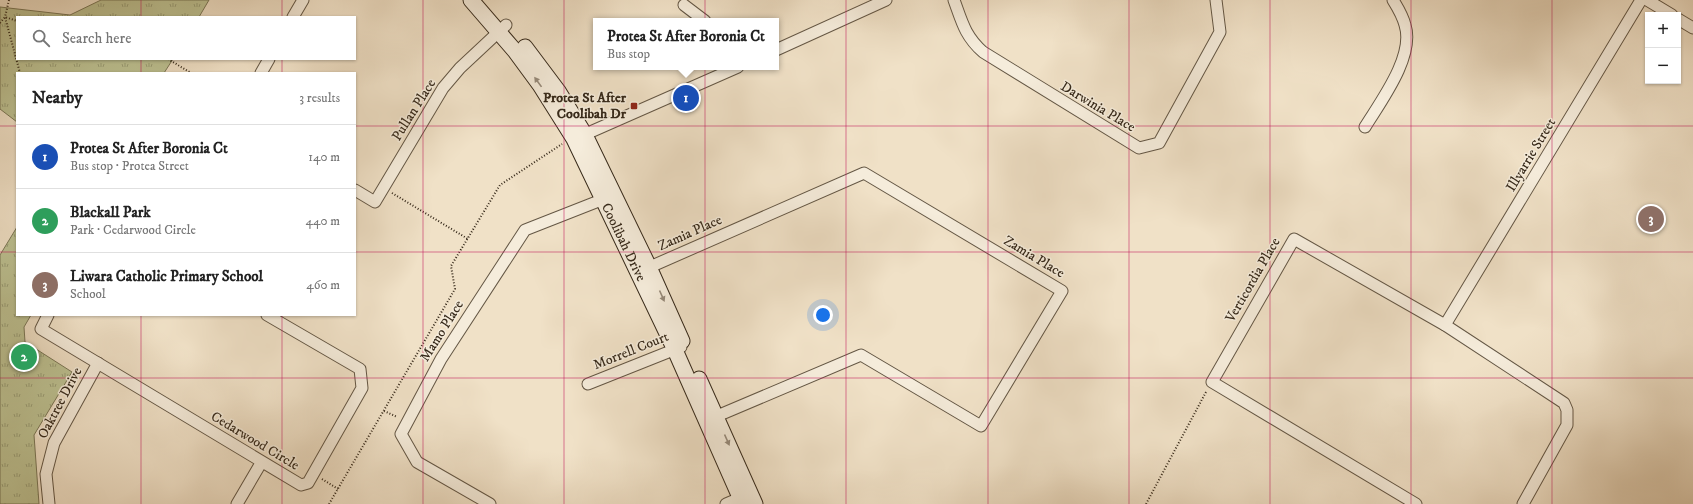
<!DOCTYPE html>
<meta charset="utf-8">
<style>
:root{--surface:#fff;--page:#f2f2f2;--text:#222;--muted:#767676;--line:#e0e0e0;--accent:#b45309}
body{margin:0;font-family:"IM FELL DW Pica",serif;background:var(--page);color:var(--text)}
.controls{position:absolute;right:12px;top:12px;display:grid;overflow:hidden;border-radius:0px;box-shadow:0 1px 3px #0004}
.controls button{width:36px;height:36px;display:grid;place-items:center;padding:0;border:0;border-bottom:1px solid var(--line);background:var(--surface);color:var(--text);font:20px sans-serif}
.you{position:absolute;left:823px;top:315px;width:14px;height:14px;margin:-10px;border:3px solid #fff;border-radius:50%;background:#1a73e8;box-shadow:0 0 0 6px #1a73e833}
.badge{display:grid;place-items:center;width:26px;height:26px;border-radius:50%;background:var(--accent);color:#fff;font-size:13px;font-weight:700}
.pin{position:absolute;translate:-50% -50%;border:2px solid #fff;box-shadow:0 1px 4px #0006}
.popup{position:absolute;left:593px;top:18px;width:186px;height:52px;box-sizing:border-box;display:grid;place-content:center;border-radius:0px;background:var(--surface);filter:drop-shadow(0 1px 3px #0005);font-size:13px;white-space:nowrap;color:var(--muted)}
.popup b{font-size:15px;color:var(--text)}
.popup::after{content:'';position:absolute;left:50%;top:100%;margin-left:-8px;border:8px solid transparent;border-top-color:var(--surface)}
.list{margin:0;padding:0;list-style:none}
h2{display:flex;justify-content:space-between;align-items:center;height:52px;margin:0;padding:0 16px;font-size:17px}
h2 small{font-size:13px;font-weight:400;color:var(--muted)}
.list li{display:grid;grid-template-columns:26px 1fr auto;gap:12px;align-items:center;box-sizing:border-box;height:64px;padding:0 16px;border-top:1px solid var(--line)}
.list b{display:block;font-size:15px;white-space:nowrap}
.list p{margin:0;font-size:13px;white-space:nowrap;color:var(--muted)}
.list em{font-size:13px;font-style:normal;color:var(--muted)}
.icon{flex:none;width:22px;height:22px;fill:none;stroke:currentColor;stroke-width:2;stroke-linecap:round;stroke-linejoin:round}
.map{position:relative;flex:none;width:1693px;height:504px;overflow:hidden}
.search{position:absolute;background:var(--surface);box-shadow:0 1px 3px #0004;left:16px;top:16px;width:340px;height:44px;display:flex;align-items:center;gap:10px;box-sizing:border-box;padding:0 14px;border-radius:0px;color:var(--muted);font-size:15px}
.panel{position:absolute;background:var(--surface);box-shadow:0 1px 3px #0004;left:16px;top:72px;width:340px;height:244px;border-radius:0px}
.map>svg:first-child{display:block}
</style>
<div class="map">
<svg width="1693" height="504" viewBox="0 0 1693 504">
<defs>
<pattern id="grass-tufts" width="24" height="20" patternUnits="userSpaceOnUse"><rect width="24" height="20" fill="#bdc293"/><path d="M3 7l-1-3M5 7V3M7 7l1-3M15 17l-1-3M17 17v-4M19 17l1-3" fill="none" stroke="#9a9e77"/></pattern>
</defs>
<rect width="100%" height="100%" fill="#f0e1c7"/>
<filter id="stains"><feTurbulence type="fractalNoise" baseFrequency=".005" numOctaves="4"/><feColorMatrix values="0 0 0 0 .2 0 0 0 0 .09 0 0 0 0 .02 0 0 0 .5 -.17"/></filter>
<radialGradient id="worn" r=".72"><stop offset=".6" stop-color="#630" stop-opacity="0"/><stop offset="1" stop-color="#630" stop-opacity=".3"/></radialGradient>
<g fill="url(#grass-tufts)" stroke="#7a7656">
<path d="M101 0H209L199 17H17V59H173L164 73H17V122L0 109V7L70 15Z"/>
<path d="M17 227V315H31L24 327 25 342 72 372 34 435 39 504H0V255Z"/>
</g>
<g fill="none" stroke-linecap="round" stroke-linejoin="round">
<defs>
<g id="minor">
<path d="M954 0C962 22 965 36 983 52L1139 148 1159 143 1220 32 1216 0"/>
<path d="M1647 0 1672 15"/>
<path d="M684 5 705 21"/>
<path d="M293 17 303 0"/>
<path d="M1678 19 1693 28"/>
<path d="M776 50 886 0"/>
<path d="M261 73 269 59"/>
<path d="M1365 127C1381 101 1415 56 1405 25 1403 17 1398 8 1393 0"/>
<path d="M579 137 738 67"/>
<path d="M355 190 375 202 443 88 460 68 506 25"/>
<path d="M643 270 864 173 1062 291 981 426 861 355 710 419"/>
<path d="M48 315 41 329 301 485 308 483 362 388 360 369 267 315"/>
<path d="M1445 325 1641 0"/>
<path d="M588 384 681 347"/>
<path d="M49 504 46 474 54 443 98 363"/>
<path d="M237 504 261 463"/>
<path d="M490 504 417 462 401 434 441 359 525 230 609 197"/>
<path d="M726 504 747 495"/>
<path d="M1416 504 1212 382 1294 239 1445 325 1564 403 1567 410V425L1523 504"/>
</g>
<g id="secondary">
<path id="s1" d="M471 0 515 51 540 85 574 139 675 350 743 504"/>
<path d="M525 47 558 91 585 135 649 267 682 341"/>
<path d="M699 379 755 504"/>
</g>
</defs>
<use href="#minor" stroke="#645745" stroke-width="13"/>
<use href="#secondary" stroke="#36291a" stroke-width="17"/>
<g stroke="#36291a" stroke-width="2" stroke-dasharray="1 2" stroke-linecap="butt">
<path d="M9 0 5 17 20 73"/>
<path d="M0 23 5 17 17 21"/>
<path d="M168 59 191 73"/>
<path d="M392 193 468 239"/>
<path d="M384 411 397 417"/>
<path d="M322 479 338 489"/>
<path d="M329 504 455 289 451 266 500 185 562 144"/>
<path d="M1146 504 1206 392"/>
</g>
<use href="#minor" stroke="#f5ecdb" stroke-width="11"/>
<use href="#secondary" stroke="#f5ecdb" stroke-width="15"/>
</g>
<defs><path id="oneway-solid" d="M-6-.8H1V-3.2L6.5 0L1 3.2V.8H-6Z"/></defs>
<g fill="#968a7a">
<use href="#oneway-solid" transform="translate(538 82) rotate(-126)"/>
<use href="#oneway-solid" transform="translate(662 296) rotate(66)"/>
<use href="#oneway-solid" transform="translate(727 440) rotate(66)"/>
</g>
<path fill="none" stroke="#c2185b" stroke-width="1" stroke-opacity="0.55" d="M141 0V17M282 0V17M423 0V504M564 0V504M705 0V504M846 0V504M988 0V504M1129 0V504M1270 0V504M1411 0V504M1552 0V504M141 59V73M282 59V73M0 126H17M355 126H1693M0 252H17M355 252H1693M141 315V504M282 315V504M0 378H1693"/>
<rect fill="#8f2418" stroke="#f5ecdb" stroke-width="1.5" x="630" y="102" width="8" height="8" rx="2"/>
<g text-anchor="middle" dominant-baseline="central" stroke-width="3" stroke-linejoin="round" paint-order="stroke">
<g font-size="14" font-weight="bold" fill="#36291a" stroke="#f5ecdb" text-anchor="end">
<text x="626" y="98">Protea St After<tspan x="626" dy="16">Coolibah Dr</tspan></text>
</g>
<g font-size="14" fill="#36291a" stroke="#f5ecdb">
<text transform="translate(1098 107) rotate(31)">Darwinia Place</text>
<text transform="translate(414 110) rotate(-58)">Pullan Place</text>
<text transform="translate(1531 155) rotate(-59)">Illyarrie Street</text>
<text transform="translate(690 233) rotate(-24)">Zamia Place</text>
<text stroke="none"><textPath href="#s1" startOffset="288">Coolibah Drive</textPath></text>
<text transform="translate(1034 257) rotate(31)">Zamia Place</text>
<text transform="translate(1253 280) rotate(-60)">Verticordia Place</text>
<text transform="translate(442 331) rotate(-58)">Mamo Place</text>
<text transform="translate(631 351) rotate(-22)">Morrell Court</text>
<text transform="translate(60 403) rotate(-62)">Oaktree Drive</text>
<text transform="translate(255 441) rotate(31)">Cedarwood Circle</text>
</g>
</g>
<rect width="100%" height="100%" filter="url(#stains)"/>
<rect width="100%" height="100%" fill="url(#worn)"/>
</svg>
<div class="controls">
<button>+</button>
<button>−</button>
</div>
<div class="you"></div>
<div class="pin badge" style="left:686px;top:98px;background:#1a4fb4">1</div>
<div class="popup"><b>Protea St After Boronia Ct</b>Bus stop</div>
<div class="pin badge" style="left:24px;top:357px;background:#2e9e5b">2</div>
<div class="pin badge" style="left:1651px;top:219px;background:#8d6e63">3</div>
<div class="search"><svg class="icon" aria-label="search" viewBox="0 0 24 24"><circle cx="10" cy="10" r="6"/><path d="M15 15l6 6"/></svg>Search here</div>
<section class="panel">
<h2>Nearby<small>3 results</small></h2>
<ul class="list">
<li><span class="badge" style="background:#1a4fb4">1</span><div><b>Protea St After Boronia Ct</b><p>Bus stop · Protea Street</p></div><em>140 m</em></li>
<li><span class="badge" style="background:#2e9e5b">2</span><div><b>Blackall Park</b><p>Park · Cedarwood Circle</p></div><em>440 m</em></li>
<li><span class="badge" style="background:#8d6e63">3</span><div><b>Liwara Catholic Primary School</b><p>School</p></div><em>460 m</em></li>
</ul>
</section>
</div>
